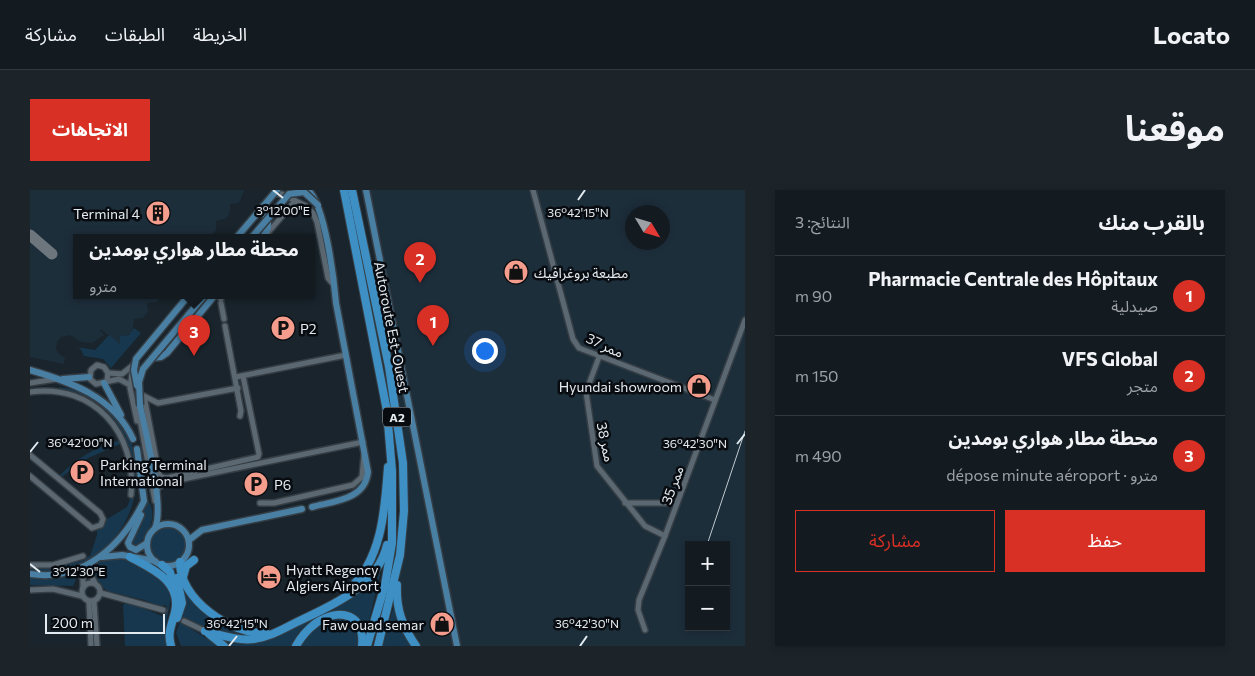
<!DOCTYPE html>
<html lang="ar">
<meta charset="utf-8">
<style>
:root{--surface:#131b21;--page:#1c242a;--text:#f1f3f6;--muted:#9da1a5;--line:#32393f;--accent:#d93025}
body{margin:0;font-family:Commissioner,"Noto Sans Arabic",sans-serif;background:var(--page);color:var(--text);direction:rtl}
.controls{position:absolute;right:15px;bottom:15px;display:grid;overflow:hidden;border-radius:0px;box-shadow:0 2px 8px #0003}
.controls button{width:45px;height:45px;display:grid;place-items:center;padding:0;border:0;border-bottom:1px solid var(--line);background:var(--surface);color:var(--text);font:25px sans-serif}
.compass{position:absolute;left:595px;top:15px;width:45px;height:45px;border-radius:50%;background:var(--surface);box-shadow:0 2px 8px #0003;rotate:128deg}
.scale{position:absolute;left:15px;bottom:12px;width:120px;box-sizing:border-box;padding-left:5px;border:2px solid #e3ebf1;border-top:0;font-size:14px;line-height:18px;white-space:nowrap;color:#e3ebf1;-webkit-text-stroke:4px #080c10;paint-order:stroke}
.you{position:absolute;left:454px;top:160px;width:18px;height:18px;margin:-12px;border:4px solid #fff;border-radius:50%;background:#1a73e8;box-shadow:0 0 0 8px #1a73e833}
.badge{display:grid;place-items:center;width:32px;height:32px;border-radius:50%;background:var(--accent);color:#fff;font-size:16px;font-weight:700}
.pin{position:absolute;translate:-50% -41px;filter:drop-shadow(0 1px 2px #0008)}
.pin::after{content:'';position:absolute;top:26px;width:18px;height:15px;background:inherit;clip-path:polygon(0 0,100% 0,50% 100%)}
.popup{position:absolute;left:43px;top:44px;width:242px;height:65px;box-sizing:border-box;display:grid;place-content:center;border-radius:0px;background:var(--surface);filter:drop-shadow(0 1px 4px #0005);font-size:16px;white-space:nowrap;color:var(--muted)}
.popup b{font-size:19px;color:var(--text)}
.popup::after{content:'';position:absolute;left:50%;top:100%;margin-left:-10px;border:10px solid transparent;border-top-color:var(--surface)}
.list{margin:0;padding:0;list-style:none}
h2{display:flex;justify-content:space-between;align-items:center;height:65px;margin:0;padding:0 20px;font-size:21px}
h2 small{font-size:16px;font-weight:400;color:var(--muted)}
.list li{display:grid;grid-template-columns:32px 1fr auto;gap:15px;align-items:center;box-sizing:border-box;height:80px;padding:0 20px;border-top:1px solid var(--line)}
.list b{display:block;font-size:19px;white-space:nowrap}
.list p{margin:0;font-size:16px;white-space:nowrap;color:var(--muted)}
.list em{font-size:16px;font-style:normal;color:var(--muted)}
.actions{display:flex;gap:10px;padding:15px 20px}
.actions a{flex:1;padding:11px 0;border:1px solid var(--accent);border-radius:0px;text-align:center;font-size:18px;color:var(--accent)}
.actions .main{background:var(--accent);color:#fff}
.map{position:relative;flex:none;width:715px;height:456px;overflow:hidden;direction:ltr;border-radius:0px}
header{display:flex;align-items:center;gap:30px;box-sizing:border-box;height:70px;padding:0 25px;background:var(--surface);border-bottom:1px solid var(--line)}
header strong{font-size:24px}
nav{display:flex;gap:28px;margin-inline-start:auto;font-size:18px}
.intro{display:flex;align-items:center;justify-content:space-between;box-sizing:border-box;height:120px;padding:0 30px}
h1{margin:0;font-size:35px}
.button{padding:12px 22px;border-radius:0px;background:var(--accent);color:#fff;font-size:18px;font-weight:700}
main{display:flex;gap:30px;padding:0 30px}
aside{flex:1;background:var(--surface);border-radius:0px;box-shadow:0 2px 8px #0003}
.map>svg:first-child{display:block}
</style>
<header>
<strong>Locato</strong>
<nav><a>الخريطة</a><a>الطبقات</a><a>مشاركة</a></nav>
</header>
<div class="intro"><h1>موقعنا</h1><a class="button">الاتجاهات</a></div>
<main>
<aside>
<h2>بالقرب منك<small>النتائج: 3</small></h2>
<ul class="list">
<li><span class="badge">1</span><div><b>Pharmacie Centrale des Hôpitaux</b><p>صيدلية</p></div><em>90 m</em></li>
<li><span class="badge">2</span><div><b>VFS Global</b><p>متجر</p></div><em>150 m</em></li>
<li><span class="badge">3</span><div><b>محطة مطار هواري بومدين</b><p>مترو · dépose minute aéroport</p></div><em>490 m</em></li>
</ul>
<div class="actions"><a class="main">حفظ</a><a>مشاركة</a></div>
</aside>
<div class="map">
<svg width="715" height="456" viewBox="0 0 715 456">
<rect width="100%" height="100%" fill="#19242c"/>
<g fill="#1d2e3b" fill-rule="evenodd">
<path d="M0 0H214V1L209 13 200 14V21L197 28 186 31V40L179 47H46V105H131L127 112 117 113 118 121 113 128 104 129 102 143 90 147V155L71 139 70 141 74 145 62 153 51 152 40 145 31 147 27 152 26 159 29 164 35 168 34 174 0 167Z"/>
<path d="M337 0H715V456H390L374 430 368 402 375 342 374 242ZM602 22H632V52H602ZM659 355H696V437H659Z"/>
</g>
<g fill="#16374d">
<path d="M104 138 111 143 81 178 73 169 54 166 50 158 41 156 65 160 79 145 90 154V146L99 145Z"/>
<path d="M29 197C145 210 128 390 0 381V376L28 375 60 366 67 345V340L77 329 97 317C109 291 103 253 84 232 74 222 60 215 49 207 43 203 32 201 29 197Z"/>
<path d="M90 250V254L54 270 32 287 30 285C47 268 66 257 90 250Z"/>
<path d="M117 310C130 323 117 351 104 357L100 355Z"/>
<circle cx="138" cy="355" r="18"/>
<path d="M74 368H92L103 372 135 393 141 407 136 435 140 456H95L93 416 96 411 132 426 137 416 133 415 132 417 114 410 77 401 63 387 61 379Z"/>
<path d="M349 382 350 385 336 443C319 403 275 425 261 456H200L190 448 243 447Z"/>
<path d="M43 383 47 387 43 396 0 395V387Z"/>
<path d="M151 398 191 431 227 445C203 449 177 439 155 430L153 434 189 456H151L146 443 155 417Z"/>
<path d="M365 412 384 456H352Z"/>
<path d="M315 426 329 439 331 456H268L285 434Z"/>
</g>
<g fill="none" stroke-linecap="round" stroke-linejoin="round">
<path stroke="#6c767c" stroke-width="11" d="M0 45 22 64"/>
<path stroke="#37424a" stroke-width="5" stroke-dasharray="5 2.5" stroke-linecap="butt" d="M133 420 154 431"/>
<defs>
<g id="minor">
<path d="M503 0 543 149 549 158 685 210"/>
<path d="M244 4H252L276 16 283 23 287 32 298 88 304 95"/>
<path d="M236 45 265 11"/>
<path d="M191 109 192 106"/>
<path d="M191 113 194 129"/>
<path d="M195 136 211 221 210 226"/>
<path d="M569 167 556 202 567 276 615 336 635 346"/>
<path d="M103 175 100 198 107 231"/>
<path d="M78 183 92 184 102 176"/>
<path d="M206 187 316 165"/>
<path d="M77 190 78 183 74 177 67 175 61 180 60 189 66 194 89 189 100 195"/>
<path d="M0 193 26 189"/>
<path d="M0 202C64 193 107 243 101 305"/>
<path d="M114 206 129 284 131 287 137 288 228 267 229 264 213 186"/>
<path d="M113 207H116L128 213 208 198"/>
<path d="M108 219 125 311"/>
<path d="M0 265 70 323 73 329 71 335 62 338 0 286"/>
<path d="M126 300 134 293 333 252"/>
<path d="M230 313H244L323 295 332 287 334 265"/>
<path d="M595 313H647"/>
<path d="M61 373 60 384 65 393"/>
<path d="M0 375H23L53 366"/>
<path d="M45 380 53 388V398"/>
<circle cx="61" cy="402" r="9"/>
<path d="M0 400 23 399 52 406"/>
<path d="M71 403 133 420"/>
<path d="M59 412 61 456"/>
<path d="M64 412 67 456"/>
<path d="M154 431 175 441"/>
<path d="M615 440 608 420 609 410 635 346 715 130"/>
</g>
<g id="major">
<path d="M278 0C295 15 304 89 306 113L338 282C335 310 304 311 282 317"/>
<path d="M336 0 427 456"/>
<path d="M229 20 238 28V38L233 47"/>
<path d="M122 168 131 167 137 163 185 105"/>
<path d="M0 180C41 192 84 207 103 249"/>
<path d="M33 189 59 187"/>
<path d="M74 193 91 225"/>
<path d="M110 215C115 241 135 316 125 338"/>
<path d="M111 325 98 353 100 357 106 360 117 353"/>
<circle cx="138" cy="355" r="21"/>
<path d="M159 350 172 340 272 319"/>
<path d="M72 367 92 365 125 371"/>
<path d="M0 384C53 392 92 356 114 311L107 259"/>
</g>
<g id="highway">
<path d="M314 0 357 221 362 281V353L355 395 337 456"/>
<path d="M322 0 359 177 373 273 374 321 370 365 348 456"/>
<path d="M100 367C122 379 152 391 145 422 142 435 137 442 141 456"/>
<path d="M150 372C149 409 201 445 236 443"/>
<path d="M132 375 140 382 143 394"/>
<path d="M153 387 156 376 164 370"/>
<path d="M147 388 152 413 147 428"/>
<path d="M367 395C366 419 372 436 386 456"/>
<path d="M318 400C352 371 355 319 358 277"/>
<path d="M175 441C191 445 208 451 224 449 240 447 253 439 267 432 303 415 347 397 357 355"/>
<path d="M179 444 194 456"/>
<path d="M266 456C271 447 278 439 286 433 310 417 335 424 332 456"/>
</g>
</defs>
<use href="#minor" stroke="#353e45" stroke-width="8"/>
<use href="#major" stroke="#353e45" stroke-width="9"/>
<use href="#highway" stroke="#353e45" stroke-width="10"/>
<use href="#minor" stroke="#5b6872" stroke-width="5"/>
<use href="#major" stroke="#497fa3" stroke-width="6"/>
<use href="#highway" stroke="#3d8fc4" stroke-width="8"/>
<g stroke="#bec7cd" stroke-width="1">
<path d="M677 355 715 241"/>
<path d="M657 392 659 388"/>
</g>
<defs>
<g id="major-bridge">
<path d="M207 47 247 0"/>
<path d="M222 47 259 4 274 2 288 15"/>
<path d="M107 196 104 180 106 169 159 105"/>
<path d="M110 215 109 192 113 179 175 105"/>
</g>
</defs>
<use href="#major-bridge" stroke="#353e45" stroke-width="9" stroke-linecap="butt"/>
<use href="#major-bridge" stroke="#497fa3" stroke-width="6"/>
</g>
<path fill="none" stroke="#e3ebf1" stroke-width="2" d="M243 0 253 8M548 10 555 0M707 254 715 244M0 262 8 252M0 374 10 382M199 456 207 446M550 456 557 446"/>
<defs>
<symbol id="building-disc" viewBox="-11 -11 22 22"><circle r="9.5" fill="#f49d8d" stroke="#080c10"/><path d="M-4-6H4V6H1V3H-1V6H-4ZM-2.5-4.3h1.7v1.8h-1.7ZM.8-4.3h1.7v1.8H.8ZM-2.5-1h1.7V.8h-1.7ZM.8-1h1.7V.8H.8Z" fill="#111"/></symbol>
<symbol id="shop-disc" viewBox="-11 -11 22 22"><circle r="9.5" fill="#f49d8d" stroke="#080c10"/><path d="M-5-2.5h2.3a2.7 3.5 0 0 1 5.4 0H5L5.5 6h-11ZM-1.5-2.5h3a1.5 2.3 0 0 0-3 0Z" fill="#111"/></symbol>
<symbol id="parking-disc" viewBox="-11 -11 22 22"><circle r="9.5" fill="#f49d8d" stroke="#080c10"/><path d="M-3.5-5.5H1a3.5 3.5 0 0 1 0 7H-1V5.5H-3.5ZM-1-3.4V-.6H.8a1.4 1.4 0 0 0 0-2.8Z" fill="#111"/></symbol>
<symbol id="hotel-disc" viewBox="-11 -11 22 22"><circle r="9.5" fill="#f49d8d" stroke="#080c10"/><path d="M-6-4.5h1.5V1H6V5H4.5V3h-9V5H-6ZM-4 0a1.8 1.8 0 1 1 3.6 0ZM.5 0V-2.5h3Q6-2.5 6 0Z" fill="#111"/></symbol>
</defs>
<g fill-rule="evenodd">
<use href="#building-disc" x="114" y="9" width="28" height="28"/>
<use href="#shop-disc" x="472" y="68" width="28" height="28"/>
<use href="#parking-disc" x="239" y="124" width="28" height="28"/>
<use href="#shop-disc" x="655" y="182" width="28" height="28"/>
<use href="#parking-disc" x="38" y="268" width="28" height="28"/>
<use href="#parking-disc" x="212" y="280" width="28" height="28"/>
<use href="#hotel-disc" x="225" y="373" width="28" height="28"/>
<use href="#shop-disc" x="398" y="420" width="28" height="28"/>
</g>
<g text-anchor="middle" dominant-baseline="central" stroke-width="5" stroke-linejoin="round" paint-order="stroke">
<rect fill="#080c10" stroke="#a1a8ae" stroke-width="1" x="353" y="217.5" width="28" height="19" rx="4"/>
<g font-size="12" font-weight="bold" fill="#e3ebf1">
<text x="367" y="227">A2</text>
</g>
<g font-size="14" fill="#e3ebf1" stroke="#080c10" text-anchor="start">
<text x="110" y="23" text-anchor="end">Terminal 4</text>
<text x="504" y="82">مطبعة بروغرافيك</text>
<text x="270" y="138">P2</text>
<text x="652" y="196" text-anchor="end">Hyundai showroom</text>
<text x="70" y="274">Parking Terminal<tspan x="70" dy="16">International</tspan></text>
<text x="244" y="294">P6</text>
<text x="256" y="379">Hyatt Regency<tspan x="256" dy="16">Algiers Airport</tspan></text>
<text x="394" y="434" text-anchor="end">Faw ouad semar</text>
</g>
<g font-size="14" fill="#e3ebf1" stroke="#080c10">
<text transform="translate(362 137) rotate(79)">Autoroute Est-Ouest</text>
<text transform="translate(575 155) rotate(25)">ممر 37</text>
<text transform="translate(576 252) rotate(78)">ممر 38</text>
<text transform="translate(642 295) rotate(-70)">ممر 35</text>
</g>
</g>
<g font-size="12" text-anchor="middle" fill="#e3ebf1" stroke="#080c10" stroke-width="5" stroke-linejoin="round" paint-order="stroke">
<text x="253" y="25">3°12'00"E</text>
<text x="548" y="27">36°42'15"N</text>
<text x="50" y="257">36°42'00"N</text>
<text x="665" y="258">36°42'30"N</text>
<text x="49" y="386">3°12'30"E</text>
<text x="207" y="438">36°42'15"N</text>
<text x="557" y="438">36°42'30"N</text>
</g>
</svg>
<div class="controls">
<button>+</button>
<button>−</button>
</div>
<svg class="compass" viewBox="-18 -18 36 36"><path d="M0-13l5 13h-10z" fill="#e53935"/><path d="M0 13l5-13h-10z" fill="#9da1a5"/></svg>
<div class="scale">200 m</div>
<div class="you"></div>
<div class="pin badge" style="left:403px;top:156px">1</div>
<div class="pin badge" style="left:390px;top:93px">2</div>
<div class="pin badge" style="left:164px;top:166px">3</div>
<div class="popup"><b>محطة مطار هواري بومدين</b>مترو</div>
</div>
</main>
